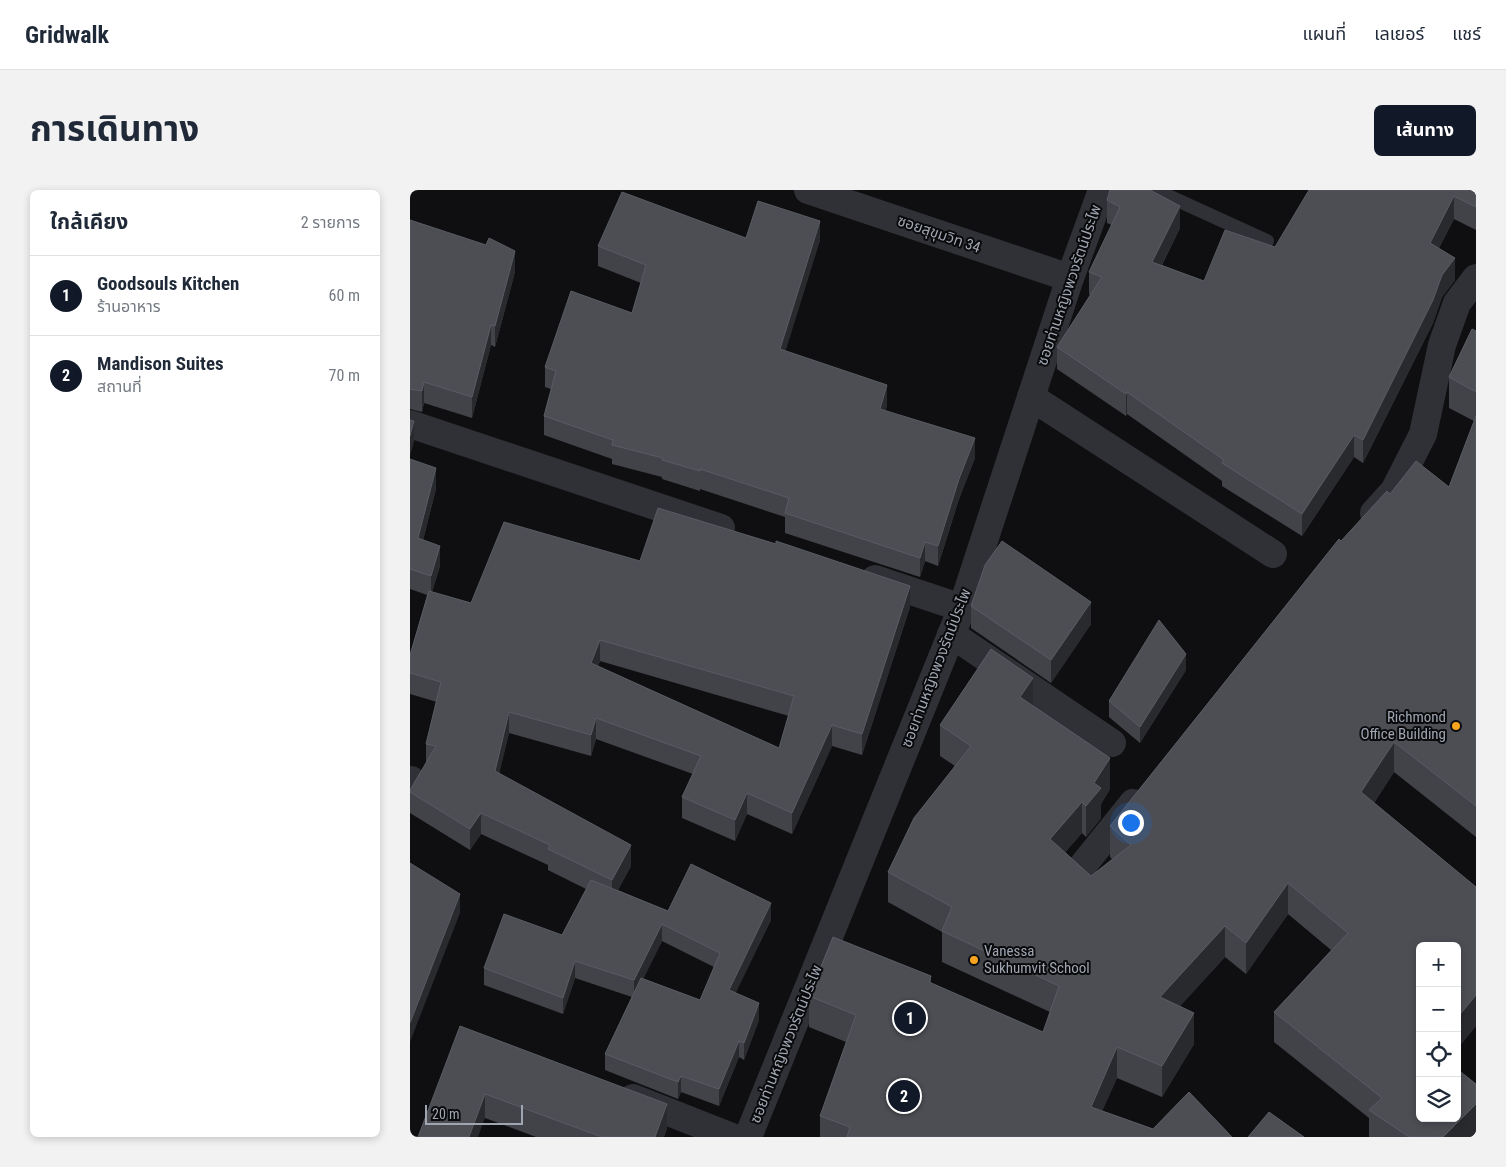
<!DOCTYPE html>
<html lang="th">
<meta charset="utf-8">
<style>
:root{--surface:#fff;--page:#f2f2f3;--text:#1f2937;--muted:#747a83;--line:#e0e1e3;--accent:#111827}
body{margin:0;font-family:"Roboto Condensed","Noto Sans Thai",sans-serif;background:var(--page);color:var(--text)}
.controls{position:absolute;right:15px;bottom:15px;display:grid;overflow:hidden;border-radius:8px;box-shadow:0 2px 8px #0003}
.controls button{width:45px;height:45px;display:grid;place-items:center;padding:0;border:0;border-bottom:1px solid var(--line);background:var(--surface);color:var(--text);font:25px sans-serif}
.scale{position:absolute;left:15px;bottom:12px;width:98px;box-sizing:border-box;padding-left:5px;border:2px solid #9fa6b2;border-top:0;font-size:14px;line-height:18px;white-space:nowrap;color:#9fa6b2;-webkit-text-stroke:4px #0a0a0c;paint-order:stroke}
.you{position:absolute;left:720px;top:632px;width:18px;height:18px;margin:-12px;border:4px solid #fff;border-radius:50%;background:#1a73e8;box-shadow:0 0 0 8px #1a73e833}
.badge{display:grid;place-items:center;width:32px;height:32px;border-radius:50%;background:var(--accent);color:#fff;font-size:16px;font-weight:700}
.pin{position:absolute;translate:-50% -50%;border:2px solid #fff;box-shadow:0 1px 5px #0006}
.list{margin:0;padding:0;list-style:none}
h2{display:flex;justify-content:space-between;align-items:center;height:65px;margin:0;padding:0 20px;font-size:21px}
h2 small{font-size:16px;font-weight:400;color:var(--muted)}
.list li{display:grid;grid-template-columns:32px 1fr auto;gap:15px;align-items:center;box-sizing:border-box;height:80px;padding:0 20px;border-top:1px solid var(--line)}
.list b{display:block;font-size:19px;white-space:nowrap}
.list p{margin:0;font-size:16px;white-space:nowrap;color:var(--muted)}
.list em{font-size:16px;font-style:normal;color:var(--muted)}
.icon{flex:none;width:28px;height:28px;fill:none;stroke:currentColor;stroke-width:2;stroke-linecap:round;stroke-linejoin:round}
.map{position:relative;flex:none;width:1066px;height:947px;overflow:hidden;border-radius:8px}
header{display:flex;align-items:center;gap:30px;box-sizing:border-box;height:70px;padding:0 25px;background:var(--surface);border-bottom:1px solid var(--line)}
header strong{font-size:24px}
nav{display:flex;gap:28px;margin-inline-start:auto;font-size:18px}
.intro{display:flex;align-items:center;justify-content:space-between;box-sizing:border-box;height:120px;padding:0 30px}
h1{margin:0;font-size:35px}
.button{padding:12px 22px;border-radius:8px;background:var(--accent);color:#fff;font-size:18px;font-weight:700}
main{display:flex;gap:30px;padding:0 30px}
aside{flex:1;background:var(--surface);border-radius:8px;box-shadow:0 2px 8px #0003}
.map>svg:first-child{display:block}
</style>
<header>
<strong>Gridwalk</strong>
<nav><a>แผนที่</a><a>เลเยอร์</a><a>แชร์</a></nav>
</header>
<div class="intro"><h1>การเดินทาง</h1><a class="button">เส้นทาง</a></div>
<main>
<aside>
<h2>ใกล้เคียง<small>2 รายการ</small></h2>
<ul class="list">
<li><span class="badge">1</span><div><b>Goodsouls Kitchen</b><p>ร้านอาหาร</p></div><em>60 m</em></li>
<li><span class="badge">2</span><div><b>Mandison Suites</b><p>สถานที่</p></div><em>70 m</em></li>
</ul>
</aside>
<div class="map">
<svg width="1066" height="947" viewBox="0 0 1066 947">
<rect width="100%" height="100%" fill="#0f0f11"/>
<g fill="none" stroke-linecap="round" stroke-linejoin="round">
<path stroke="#303136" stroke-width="14" d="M745 0 857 51"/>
<g stroke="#303136" stroke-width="28">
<path d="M398 0 660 88"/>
<path d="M621 207 863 364"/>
<path d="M0 234 311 338"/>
<path d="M964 323 984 301 1013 244 1032 155 1047 113 1066 88"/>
<path d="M465 389 552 418"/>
<path d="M541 444 702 553"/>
<path d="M0 590H1"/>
<path d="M670 679 723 613"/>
<path d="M223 908 322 947"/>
<path d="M338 947 552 418 660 88 692 0"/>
</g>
</g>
<g fill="#424349" fill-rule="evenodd">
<path d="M1066 0V40L1044 29 1029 58 1045 90 1032 107 1023 133 953 273 944 267 892 346 812 296V291L717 224 716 226 647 179V157L680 105 679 104V82L702 35 697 33V10L770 38 752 75 794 91 865 57Z"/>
<path d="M0 30 105 82 85 157 81 155 62 228 14 213 12 222 0 219Z"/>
<path d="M336 48 410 50 375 161 477 215 475 221 565 268 549 309 528 376 515 371 510 387 375 343V327L290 299V301L252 289V287L202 274V269L134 245V226L141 199 135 197V177L222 123 231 93 188 76V56Z"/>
<path d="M1062 139 1066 141V647L984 582 964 613 1066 697V836L1047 859V756H1010V928H1047V879L1066 894V945L1064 947H959V928L864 852V822L921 760 878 724 836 784 815 767 770 816 784 823V854L752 907 707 888 692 921 743 939 779 902 822 947H410V926L436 852 399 837V806L423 747 521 786V793L633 842 640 822 532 772V742L478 712V682L504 628 545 576 530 566V535L581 459 623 488V516L700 568V599L691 614V628L676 647 672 643 655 662 681 686 702 669 700 667V636L929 349 931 351 977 301 980 304 1006 271 1039 297 1064 231 1039 218V187Z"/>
<path d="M0 269 26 299 13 350 30 376 22 402 61 413 230 371 500 417 452 565 422 556 382 644 337 624 325 651 272 628V607L283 584 186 549 181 566 99 543 89 583 221 676 208 700 258 721 361 730 325 803 349 830 334 870 329 867 309 916 271 902 268 909 195 880V864L222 807 165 788 153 824 74 795V778L152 745 176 699 138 680V675L71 644 60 660 0 623V600L16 573V554L27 512 0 504V465L17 405 0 399ZM190 471 379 526 369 558 188 476ZM252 751 304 777 290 810 233 789Z"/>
<path d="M561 416 681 434 641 493 561 438Z"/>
<path d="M776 480 730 553 699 527V511Z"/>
<path d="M50 836 257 938 254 947H126L75 928Z"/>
</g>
<g fill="#292a2e">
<path d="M1044 6V29L1020 76V53Z"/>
<path d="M770 16V38L742 94V72Z"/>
<path d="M410 31V50L370 179V159Z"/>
<path d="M105 61V82L85 157V136Z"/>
<path d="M1045 68V90L1032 107 1023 133 953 273V250L1032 85Z"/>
<path d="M81 135V155L62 228V207Z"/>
<path d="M14 192V213L12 222V201Z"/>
<path d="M477 195V215L470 239V219Z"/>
<path d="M717 202V224L716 226V204Z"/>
<path d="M4 231V252L0 266V246Z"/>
<path d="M944 245V267L892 346V324Z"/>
<path d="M565 248V268L549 309 528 376V356L549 289Z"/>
<path d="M26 278V299L8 369V348Z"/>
<path d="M515 352V371L510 387V368Z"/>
<path d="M30 356V376L21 406V386Z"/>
<path d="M500 396V417L452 565V544Z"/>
<path d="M681 412V434L641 493V470Z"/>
<path d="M190 450V471L181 494V473Z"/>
<path d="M776 464V480L730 553V537Z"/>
<path d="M623 488V519L610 507Z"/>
<path d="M99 522V543L85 602V581Z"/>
<path d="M186 528V549L181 566V545Z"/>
<path d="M422 535V556L382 644V623Z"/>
<path d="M984 552V582L951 633V602Z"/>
<path d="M700 568V599L691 614V628L676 647V616L684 593Z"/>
<path d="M337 603V624L325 651V630Z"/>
<path d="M672 612V643L640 680V649Z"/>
<path d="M71 623V644L60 660V639Z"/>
<path d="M221 655V676L202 711V690Z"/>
<path d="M878 693V724L836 784V753Z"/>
<path d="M50 704V723L0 852V833Z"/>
<path d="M361 713V730L319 817V800Z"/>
<path d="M252 734V751L224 807V790Z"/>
<path d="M815 736V767L750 838V807Z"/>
<path d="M165 771V788L153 824V808Z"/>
<path d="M1066 805V836L1047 859V828Z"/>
<path d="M349 813V830L334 870V853Z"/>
<path d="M784 823V854L752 907V876Z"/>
<path d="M329 851V867L309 916V899Z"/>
<path d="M707 857V888L681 947V917Z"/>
<path d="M271 886V902L268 909V892Z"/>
<path d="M75 904V928L68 947H59Z"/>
<path d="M257 914V938L254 947H245Z"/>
<path d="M1066 914V945L1064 947H1033Z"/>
</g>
<g fill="#4c4e54" stroke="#595c63" fill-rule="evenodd">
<path d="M700 0H740L770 16 742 72 794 91 815 40 865 57 899 0H1066V17L1044 6 1020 53 1045 68 1032 85 1023 110 953 250 944 245 892 324 812 273 814 270 717 202 716 204 647 157 692 87 679 82 710 17 697 10Z"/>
<path d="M212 2 336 48 348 11 410 31 370 159 477 195 470 219 565 248 549 289 528 356 515 352 510 368 375 323 379 308 290 279V281L252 270 253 268 202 255 203 250 134 226 146 181 135 177 161 101 222 123 236 75 188 56Z"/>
<path d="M0 30 76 55 79 48 105 61 85 136 81 135 62 207 14 192 12 201 0 199Z"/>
<path d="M1062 139 1066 141V202L1039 187Z"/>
<path d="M1066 226V616L984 552 951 602 1066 697V805L1047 828V756H1010V928H1047V879L1066 894V914L1033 947H999L959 920 972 908 864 822 938 743 878 693 836 753 815 736 750 807 784 823 752 876 707 857 681 917 743 939 779 902 822 947H437L440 937 410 926 446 825 399 806 423 747 521 786 519 792 633 842 649 796 532 741 542 717 478 682 504 628 561 556 530 535 581 459 623 488 610 507 700 568 684 593 691 598 676 616 672 612 640 649 681 686 721 655 700 636 929 349 931 351 977 301 980 304 1006 271 1039 297Z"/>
<path d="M0 230 4 231 0 246Z"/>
<path d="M0 269 26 278 8 348 30 356 21 386 0 379Z"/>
<path d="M248 318 366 354V351L500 396 452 544 422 535 382 623 337 603 325 630 272 607 291 566 186 528 181 545 99 522 85 581 221 655 202 690 138 659 140 655 71 623 60 639 0 602V600L26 556 16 554 31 492 0 483V465L19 401 61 413 94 332 230 371ZM190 450 384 506 369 558 181 473Z"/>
<path d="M592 351 681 412 641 470 561 416 575 375Z"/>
<path d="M749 430 776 464 730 537 699 511Z"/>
<path d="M0 673 50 704 0 833Z"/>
<path d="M281 674 361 713 319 800 349 813 334 853 329 851 309 899 271 886 268 892 195 864 231 788 290 810 310 763 252 734 224 790 165 771 153 808 74 778 94 724 152 745 181 690 258 721Z"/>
<path d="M50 836 257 914 245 947H192L75 904 59 947H8Z"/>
<path d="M859 922 894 947H838Z"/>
</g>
<g fill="#f9a41f" stroke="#0a0a0c" stroke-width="2">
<circle cx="1046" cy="536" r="5"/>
<circle cx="564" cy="770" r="5"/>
</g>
<g text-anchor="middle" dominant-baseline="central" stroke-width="4" stroke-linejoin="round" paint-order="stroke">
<g font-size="15" fill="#9fa6b2" stroke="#0a0a0c">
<text transform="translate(529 44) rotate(19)">ซอยสุขุมวิท 34</text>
<text transform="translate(659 95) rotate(-71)">ซอยท่านหญิงพวงรัตน์ประไพ</text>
<text transform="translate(526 478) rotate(-69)">ซอยท่านหญิงพวงรัตน์ประไพ</text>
<text transform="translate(376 854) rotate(-68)">ซอยท่านหญิงพวงรัตน์ประไพ</text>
</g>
<g font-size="15" fill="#9fa6b2" stroke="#0a0a0c" text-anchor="end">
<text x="1036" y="527">Richmond<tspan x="1036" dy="17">Office Building</tspan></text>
<text x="574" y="761" text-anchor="start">Vanessa<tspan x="574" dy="17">Sukhumvit School</tspan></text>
</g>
</g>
</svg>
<div class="controls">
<button>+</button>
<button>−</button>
<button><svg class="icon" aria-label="locate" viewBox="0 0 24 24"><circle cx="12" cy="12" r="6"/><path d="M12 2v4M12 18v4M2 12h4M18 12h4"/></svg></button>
<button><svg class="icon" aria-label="layers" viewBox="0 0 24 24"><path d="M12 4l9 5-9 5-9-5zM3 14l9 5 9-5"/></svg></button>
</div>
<div class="scale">20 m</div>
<div class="you"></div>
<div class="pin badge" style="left:500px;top:828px">1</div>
<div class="pin badge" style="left:494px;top:906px">2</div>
</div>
</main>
